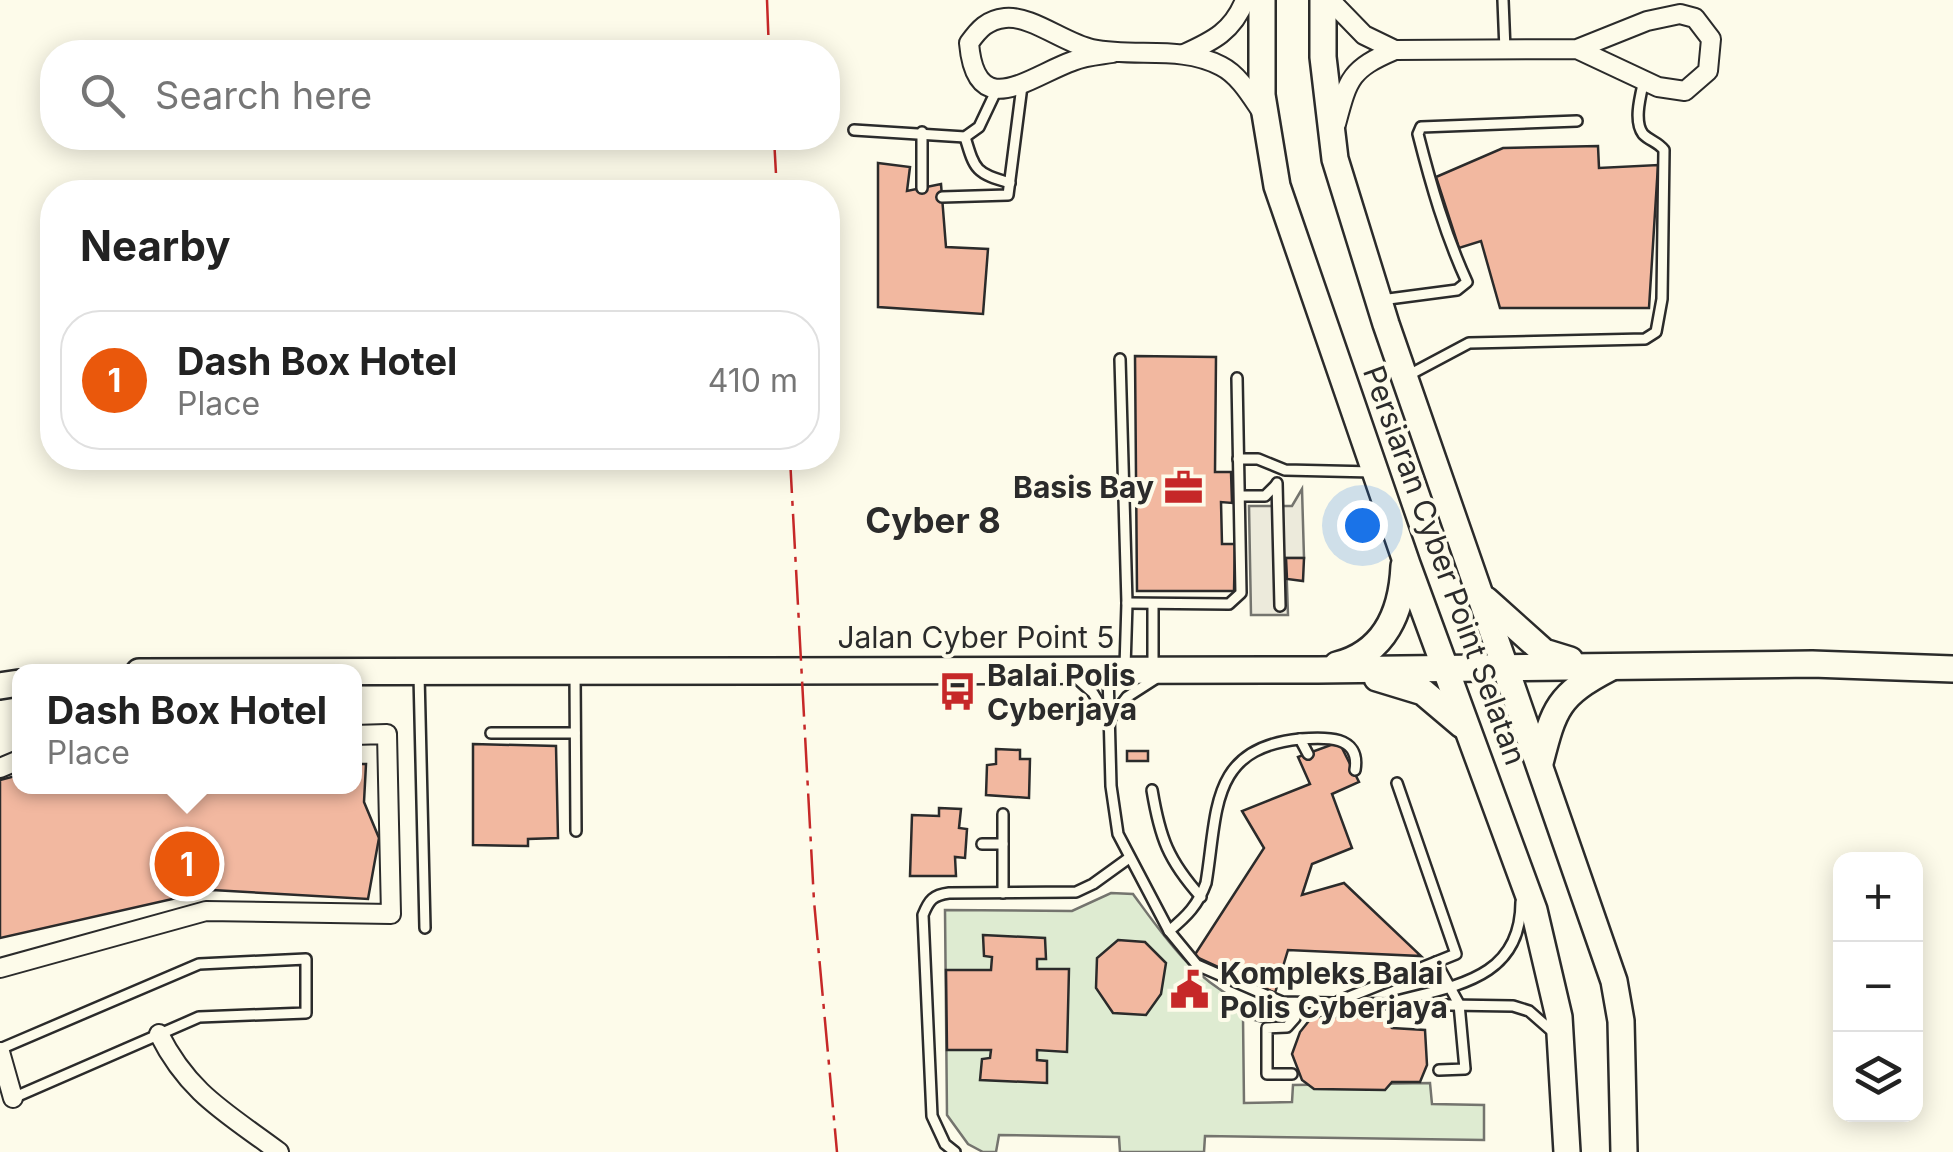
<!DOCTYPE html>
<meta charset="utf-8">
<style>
:root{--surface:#fff;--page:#f6f6f6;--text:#222;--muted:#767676;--line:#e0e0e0;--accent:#ea580c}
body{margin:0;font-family:Inter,sans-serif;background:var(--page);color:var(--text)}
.controls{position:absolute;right:30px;bottom:30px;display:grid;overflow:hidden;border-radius:20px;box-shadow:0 5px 25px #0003}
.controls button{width:90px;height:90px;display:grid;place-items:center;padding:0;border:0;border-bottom:2px solid var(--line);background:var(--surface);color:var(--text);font:50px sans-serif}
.you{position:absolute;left:1362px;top:525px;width:35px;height:35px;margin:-25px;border:8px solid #fff;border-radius:50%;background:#1a73e8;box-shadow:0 0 0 15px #1a73e833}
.badge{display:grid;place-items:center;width:65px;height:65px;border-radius:50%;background:var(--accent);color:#fff;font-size:32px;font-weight:700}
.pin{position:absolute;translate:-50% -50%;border:5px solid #fff;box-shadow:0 2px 10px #0006}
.popup{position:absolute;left:12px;top:664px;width:350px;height:130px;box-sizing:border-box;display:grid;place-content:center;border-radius:20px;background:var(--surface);filter:drop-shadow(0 2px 8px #0005);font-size:32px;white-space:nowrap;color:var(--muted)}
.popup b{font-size:38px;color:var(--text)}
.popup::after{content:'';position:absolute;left:50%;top:100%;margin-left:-20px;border:20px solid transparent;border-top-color:var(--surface)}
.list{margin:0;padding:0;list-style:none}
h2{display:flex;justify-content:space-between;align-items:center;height:130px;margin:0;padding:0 40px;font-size:42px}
h2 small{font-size:32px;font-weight:400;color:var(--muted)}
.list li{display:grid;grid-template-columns:65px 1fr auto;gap:30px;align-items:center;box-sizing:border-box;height:140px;margin:0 20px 20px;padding:0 20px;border:2px solid var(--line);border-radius:40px}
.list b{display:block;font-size:38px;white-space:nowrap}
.list p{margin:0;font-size:32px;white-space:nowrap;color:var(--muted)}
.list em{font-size:32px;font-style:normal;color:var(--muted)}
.icon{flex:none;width:55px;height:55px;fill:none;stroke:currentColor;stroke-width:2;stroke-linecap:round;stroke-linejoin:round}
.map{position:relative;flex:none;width:1953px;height:1152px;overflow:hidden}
.search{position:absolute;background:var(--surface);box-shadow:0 5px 25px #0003;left:40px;top:40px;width:800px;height:110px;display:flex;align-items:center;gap:25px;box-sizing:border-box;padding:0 35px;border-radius:40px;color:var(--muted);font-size:38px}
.panel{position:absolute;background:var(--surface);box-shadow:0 5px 25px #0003;left:40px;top:180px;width:800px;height:290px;border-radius:40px}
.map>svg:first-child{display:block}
</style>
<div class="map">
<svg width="1953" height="1152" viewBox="0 0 1953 1152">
<rect width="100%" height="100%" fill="#fdfbea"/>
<path fill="#deebd1" stroke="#74746e" stroke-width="2.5" d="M1111 893 1133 894C1166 939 1189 974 1239 1001 1254 1008 1272 1002 1284 1014L1279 1019 1262 1022 1243 1017 1244 1103 1292 1102 1293 1085 1430 1083 1432 1104 1484 1105V1140L1205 1136 1204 1152H1120L1119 1137 999 1135 996 1152H983L968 1144 947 1115 945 910 1072 911Z"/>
<path fill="#eceadb" stroke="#74746e" stroke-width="2.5" d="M1302 489 1304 558H1286L1288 615H1251L1249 506H1292Z"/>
<g fill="#f2b8a0" stroke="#2b2b2b" stroke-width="2.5">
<path d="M1598 146 1599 168 1658 165 1649 308H1500L1481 241 1459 248 1436 177 1503 148Z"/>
<path d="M878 163 910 167 907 191 941 184 946 247 988 249 983 314 878 307Z"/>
<path d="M1135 356 1216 357 1215 472H1231L1232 503 1221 502 1222 544H1235L1234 591H1137Z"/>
<path d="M1286 558H1304L1303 581 1287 579Z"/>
<path d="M941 686H972V698L941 699Z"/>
<path d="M1339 742 1359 782 1332 794 1352 848 1312 864 1302 895 1344 883 1421 956 1288 950 1275 993 1194 956 1264 848 1242 811 1310 784 1298 757Z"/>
<path d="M473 744 556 746 558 838 528 839V846L473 845Z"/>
<path d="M996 749 1020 750V759H1030L1029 798 986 795 987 765 996 764Z"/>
<rect x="1127" y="751" width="21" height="10"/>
<path d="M354 764H366L364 802 379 838 368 899 212 890 0 938V780L19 775V786H354Z"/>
<path d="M939 808 961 809 959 828 967 829 965 858 955 857 956 876H910L912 815 939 816Z"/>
<path d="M983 935 1045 938 1046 959H1037V969H1069L1067 1052 1037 1050V1060L1047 1061V1083L980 1080 982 1059 990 1058 991 1050H947L946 970H991L992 957 984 956Z"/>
<path d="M1118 940 1145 942 1166 963 1161 994 1146 1015 1113 1013 1096 988 1097 958Z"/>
<path d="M1312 1017H1380L1392 1028 1425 1030 1427 1065 1420 1082H1392L1385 1090 1314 1089 1302 1080 1292 1054 1300 1032Z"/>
</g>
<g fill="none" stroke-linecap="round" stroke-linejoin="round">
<defs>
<g id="lane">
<path d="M1503 0 1505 50"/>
<path d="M854 130 965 137 979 127 997 89"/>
<path d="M965 137C975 171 976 173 1010 183"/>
<path d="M922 188V132"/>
<path d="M942 197 1008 195 1022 86"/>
<path d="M1381 300 1457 290 1467 282C1445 234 1431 185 1418 134L1421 127 1577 121"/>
<path d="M1120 359 1127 603 1125 667"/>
<path d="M1407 376 1469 343 1645 339 1656 332 1662 299 1664 150C1658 142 1650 141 1643 134 1633 121 1641 94 1644 80"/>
<path d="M1238 459H1258L1285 470 1373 472"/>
<path d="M1277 483 1280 606"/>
<path d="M1240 496H1265L1276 485"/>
<path d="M1127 603 1229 604 1241 593 1237 378"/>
<path d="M1153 604V666"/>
<path d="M575 673 576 831"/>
<path d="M1108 673 1111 786 1118 834 1169 931 1197 965 1282 1002 1386 1004"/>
<path d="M419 675 425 928"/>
<path d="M1074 676 1093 693 1108 718"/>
<path d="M1111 718 1127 697 1155 679"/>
<path d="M491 733H575"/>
<path d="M1308 754 1300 739C1325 737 1361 735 1355 770"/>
<path d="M1152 790C1160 838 1168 860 1201 897"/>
<path d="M1003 814V893"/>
<path d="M982 844H1003"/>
<path d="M1521 902C1521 983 1448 986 1386 1004L1513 1006 1529 1011 1553 1032"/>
<path d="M1169 931C1187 916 1198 905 1206 883 1218 811 1209 748 1300 739"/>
<path d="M1436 962 1459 1004 1465 1069 1439 1070"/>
<path d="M1339 1001 1456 954 1397 783"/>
<path d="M0 1049 199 964 306 959V1013L199 1017 13 1098"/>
<path d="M1292 1074H1267V1028L1287 1027 1295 1018 1296 1004"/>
<path d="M955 1152 945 1144 932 1116 923 915C929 900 933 895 949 893L1076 892 1093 884 1129 858"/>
</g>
<g id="street">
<path d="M1330 0 1364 35 1395 50"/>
<path d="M1112 53C1100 55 1085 56 1073 61 1030 76 976 124 969 43 979 29 987 20 1005 18 1031 15 1066 44 1092 49 1135 58 1181 45 1221 66 1239 75 1251 96 1262 112"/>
<path d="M1184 54C1213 41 1233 31 1245 0"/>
<path d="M1336 124C1348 79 1350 69 1395 50L1577 49 1647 21 1680 14 1695 18 1711 39 1708 71 1685 91 1658 87 1577 49"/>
<path d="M0 768 19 760"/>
<path d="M0 968 206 911 391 914 387 734 354 735"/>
<path d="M159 1034C189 1094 227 1113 279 1152"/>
<path d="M0 1052 13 1098"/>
</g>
<g id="secondary">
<path d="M1262 0V95L1277 186 1407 564 1534 910 1559 1017 1567 1152"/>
<path d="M1323 0V57L1335 159 1386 324 1614 981 1621 1021 1624 1152"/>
<path d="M1486 600 1544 652 1570 660"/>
<path d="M1337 665C1385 653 1402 611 1404 566"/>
<path d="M139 672 1318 670 1812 664 1953 669"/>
<path d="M1377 678 1423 692 1462 725"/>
<path d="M0 686 19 683"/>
<path d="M1540 763C1554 708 1558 695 1610 668"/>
</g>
</defs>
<use href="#lane" stroke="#2b2b2b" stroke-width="14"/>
<use href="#street" stroke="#2b2b2b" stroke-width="22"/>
<use href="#secondary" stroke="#2b2b2b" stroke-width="30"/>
<use href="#lane" stroke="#fdfbea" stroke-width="9"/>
<use href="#street" stroke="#fdfbea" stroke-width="18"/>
<use href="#secondary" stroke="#fdfbea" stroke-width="25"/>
<g stroke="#c62828" stroke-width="2.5" stroke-dasharray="35 8 5 8" stroke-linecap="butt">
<path d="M767 0 769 52"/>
<path d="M774 138 777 192"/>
<path d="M790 458 814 901 837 1152"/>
</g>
</g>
<defs>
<symbol id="office-bare" viewBox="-9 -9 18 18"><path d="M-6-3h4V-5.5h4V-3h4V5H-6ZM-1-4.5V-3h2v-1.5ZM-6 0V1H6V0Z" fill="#c62828" stroke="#fdfbea" stroke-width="2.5" paint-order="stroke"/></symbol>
<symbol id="bus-bare" viewBox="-9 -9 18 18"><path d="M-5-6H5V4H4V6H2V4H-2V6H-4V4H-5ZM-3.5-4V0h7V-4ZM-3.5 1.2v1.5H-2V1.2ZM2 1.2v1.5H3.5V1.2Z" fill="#c62828" stroke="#fdfbea" stroke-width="2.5" paint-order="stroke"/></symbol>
<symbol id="civic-bare" viewBox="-9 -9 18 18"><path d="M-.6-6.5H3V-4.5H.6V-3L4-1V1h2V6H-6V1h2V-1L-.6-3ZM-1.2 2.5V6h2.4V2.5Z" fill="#c62828" stroke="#fdfbea" stroke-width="2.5" paint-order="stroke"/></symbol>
</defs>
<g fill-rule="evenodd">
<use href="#office-bare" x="1156" y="460" width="55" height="55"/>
<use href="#bus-bare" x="930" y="664" width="55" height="55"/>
<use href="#civic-bare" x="1162" y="962" width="55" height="55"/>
</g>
<g text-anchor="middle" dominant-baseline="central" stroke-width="8" stroke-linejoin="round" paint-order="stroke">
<g font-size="30" font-weight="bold" fill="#2b2b2b" stroke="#fdfbea" text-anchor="start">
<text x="1154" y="487" text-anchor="end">Basis Bay</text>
<text x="987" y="675">Balai Polis<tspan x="987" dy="34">Cyberjaya</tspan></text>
<text x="1220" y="973">Kompleks Balai<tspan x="1220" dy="34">Polis Cyberjaya</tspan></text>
</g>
<g font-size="30" fill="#2b2b2b" stroke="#fdfbea">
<text transform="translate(1445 565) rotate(70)">Persiaran Cyber Point Selatan</text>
<text x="976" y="637">Jalan Cyber Point 5</text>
</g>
<g font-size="35" font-weight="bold" fill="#2b2b2b" stroke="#fdfbea">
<text x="933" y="520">Cyber 8</text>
</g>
</g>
</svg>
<div class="controls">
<button>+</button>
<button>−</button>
<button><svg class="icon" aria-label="layers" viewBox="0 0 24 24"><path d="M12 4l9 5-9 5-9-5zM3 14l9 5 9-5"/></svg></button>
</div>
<div class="you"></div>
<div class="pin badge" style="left:187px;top:864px">1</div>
<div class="popup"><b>Dash Box Hotel</b>Place</div>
<div class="search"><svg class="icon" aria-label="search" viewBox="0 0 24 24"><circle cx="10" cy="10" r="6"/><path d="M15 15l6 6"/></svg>Search here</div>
<section class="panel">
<h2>Nearby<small></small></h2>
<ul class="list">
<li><span class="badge">1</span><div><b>Dash Box Hotel</b><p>Place</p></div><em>410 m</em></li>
</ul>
</section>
</div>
